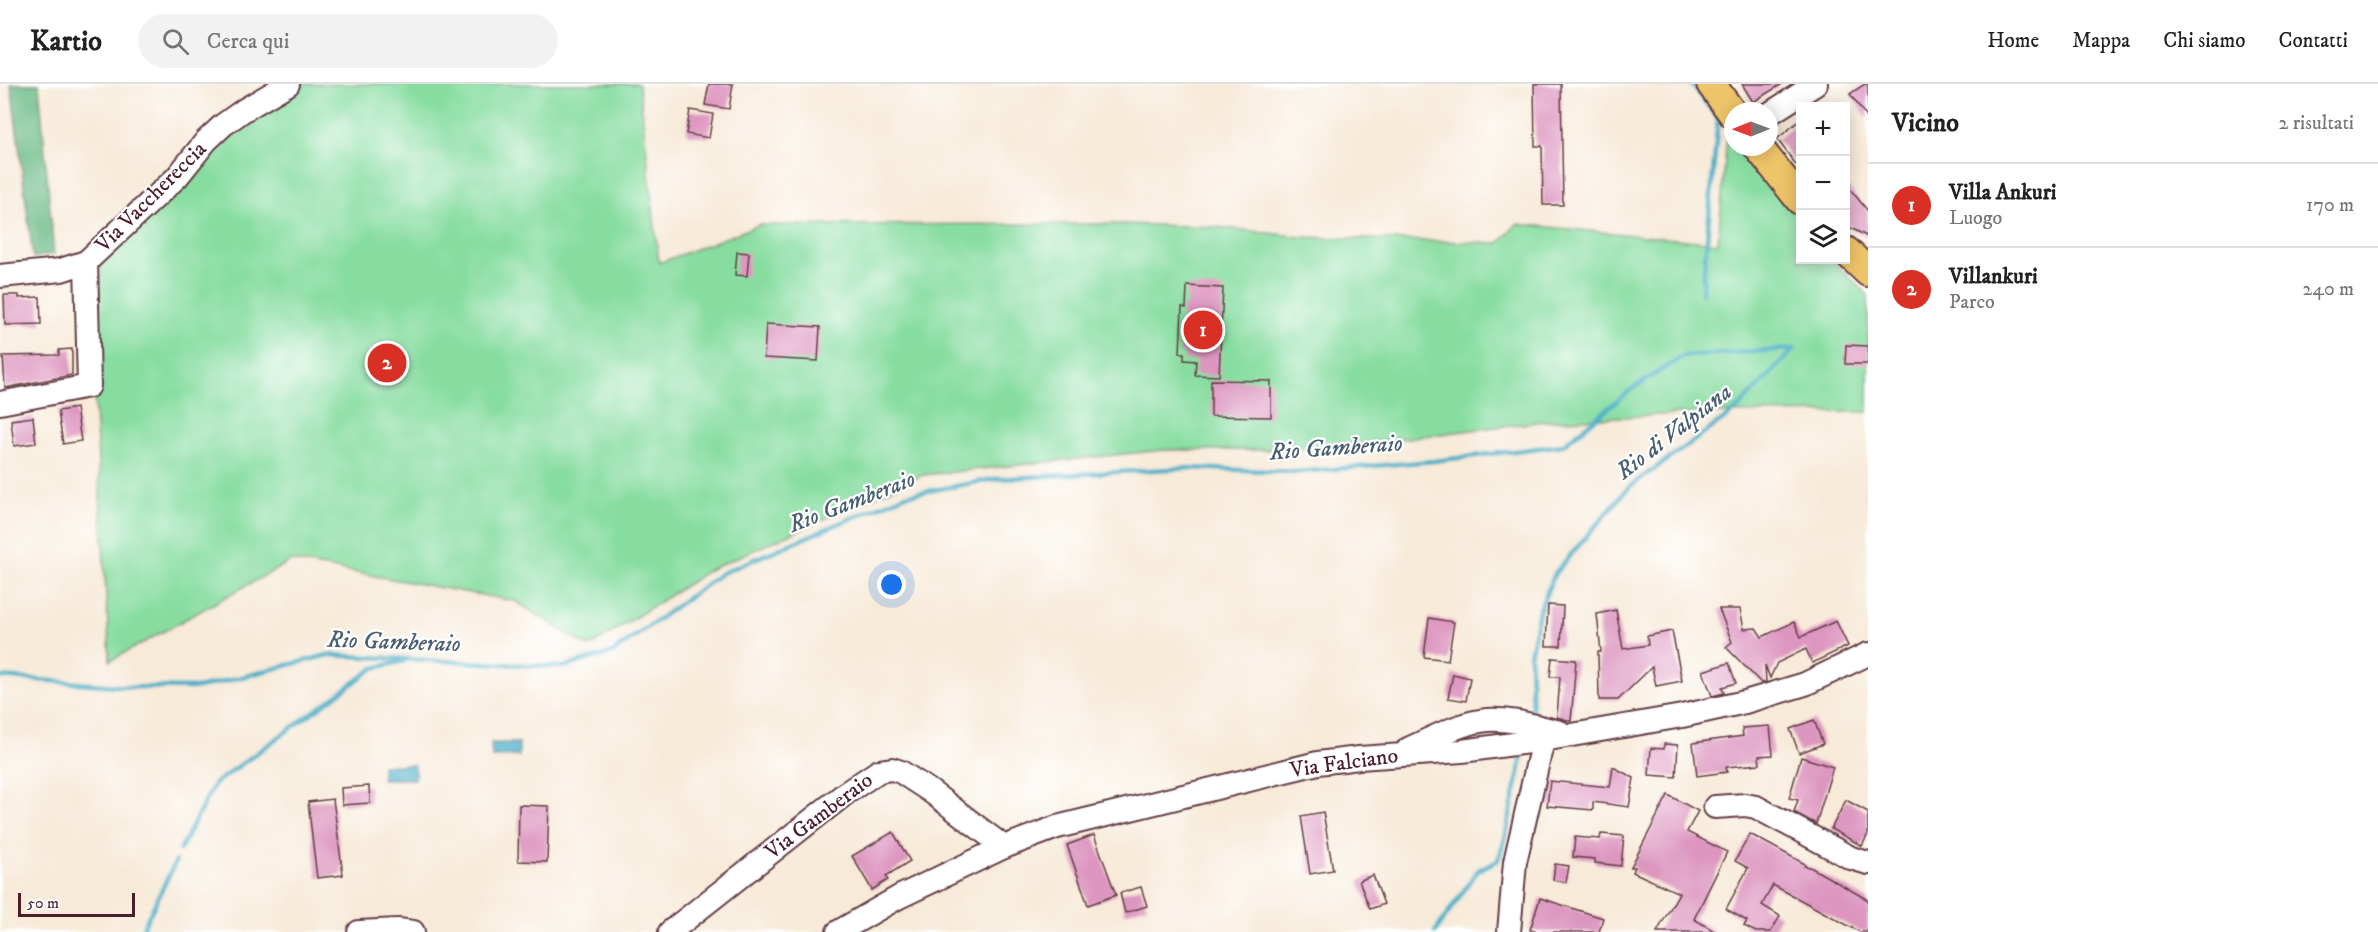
<!DOCTYPE html>
<html lang="it">
<meta charset="utf-8">
<style>
:root{--surface:#fff;--page:#f2f2f2;--text:#222;--muted:#767676;--line:#e0e0e0;--accent:#d93025}
body{margin:0;font-family:"IM FELL DW Pica",serif;background:var(--page);color:var(--text)}
.controls{position:absolute;right:18px;top:18px;display:grid;overflow:hidden;border-radius:0px;box-shadow:0 3px 15px #0003}
.controls button{width:54px;height:54px;display:grid;place-items:center;padding:0;border:0;border-bottom:2px solid var(--line);background:var(--surface);color:var(--text);font:30px sans-serif}
.compass{position:absolute;left:1724px;top:18px;width:54px;height:54px;border-radius:50%;background:var(--surface);box-shadow:0 3px 15px #0003;rotate:269deg}
.scale{position:absolute;left:18px;bottom:15px;width:117px;box-sizing:border-box;padding-left:6px;border:3px solid #4a1f2b;border-top:0;font-size:16px;line-height:21px;white-space:nowrap;color:#4a1f2b;-webkit-text-stroke:4px #fff;paint-order:stroke}
.you{position:absolute;left:892px;top:501px;width:21px;height:21px;margin:-15px;border:4px solid #fff;border-radius:50%;background:#1a73e8;box-shadow:0 0 0 9px #1a73e833}
.badge{display:grid;place-items:center;width:39px;height:39px;border-radius:50%;background:var(--accent);color:#fff;font-size:20px;font-weight:700}
.pin{position:absolute;translate:-50% -50%;border:3px solid #fff;box-shadow:0 2px 6px #0006}
.list{margin:0;padding:0;list-style:none}
h2{display:flex;justify-content:space-between;align-items:center;height:78px;margin:0;padding:0 24px;font-size:26px}
h2 small{font-size:20px;font-weight:400;color:var(--muted)}
.list li{display:grid;grid-template-columns:39px 1fr auto;gap:18px;align-items:center;box-sizing:border-box;height:84px;padding:0 24px;border-top:2px solid var(--line)}
.list b{display:block;font-size:22px;white-space:nowrap}
.list p{margin:0;font-size:20px;white-space:nowrap;color:var(--muted)}
.list em{font-size:20px;font-style:normal;color:var(--muted)}
.icon{flex:none;width:33px;height:33px;fill:none;stroke:currentColor;stroke-width:2;stroke-linecap:round;stroke-linejoin:round}
.map{position:relative;flex:none;width:1868px;height:848px;overflow:hidden}
header{display:flex;align-items:center;gap:36px;box-sizing:border-box;height:84px;padding:0 30px;background:var(--surface);border-bottom:2px solid var(--line)}
header strong{font-size:28px}
nav{display:flex;gap:33px;margin-inline-start:auto;font-size:21px}
.search{width:420px;height:54px;background:var(--page);display:flex;align-items:center;gap:15px;box-sizing:border-box;padding:0 21px;border-radius:33px;color:var(--muted);font-size:22px}
main{display:flex}
aside{flex:1;background:var(--surface)}
.map>svg:first-child{display:block}
</style>
<header>
<strong>Kartio</strong>
<div class="search"><svg class="icon" aria-label="search" viewBox="0 0 24 24"><circle cx="10" cy="10" r="6"/><path d="M15 15l6 6"/></svg>Cerca qui</div>
<nav><a>Home</a><a>Mappa</a><a>Chi siamo</a><a>Contatti</a></nav>
</header>
<main>
<div class="map">
<svg width="1868" height="848" viewBox="0 0 1868 848">
<rect width="100%" height="100%" fill="#fff"/>
<filter id="ink" filterUnits="userSpaceOnUse"><feTurbulence type="fractalNoise" baseFrequency=".0167" numOctaves="2"/><feDisplacementMap in="SourceGraphic" scale="12" xChannelSelector="R" yChannelSelector="G"/><feConvolveMatrix kernelMatrix="1 2 1 2 8 2 1 2 1" color-interpolation-filters="sRGB"/></filter>
<filter id="wash" filterUnits="userSpaceOnUse"><feTurbulence type="fractalNoise" baseFrequency=".008" numOctaves="4" result="noise"/><feDisplacementMap in="SourceGraphic" scale="24" xChannelSelector="R" yChannelSelector="G"/><feGaussianBlur stdDeviation="1.35" result="paint"/><feColorMatrix in="noise" values="0 0 0 0 0 0 0 0 0 0 0 0 0 0 0 0 0 1.4 0 .05"/><feComposite in="paint" operator="in"/></filter>
<g filter="url(#wash)">
<rect width="100%" height="100%" fill="#f7ead8"/>
<path fill="#87dda0" stroke="#687e66" stroke-width="1.5" d="M301 0H639L659 179 759 141 1124 140 1217 143 1301 153 1499 159 1517 140 1718 159 1728 41 1733 48V63H1745L1800 137V176H1832L1868 211V328L1699 329 1545 337 1351 361 1262 366H1163L923 391 711 485 589 563 515 517 291 477 110 577 94 309 102 170 270 17Z"/>
<path fill="#6dbc86" stroke="#5c6e58" stroke-width="1.5" d="M11 0H39L54 170 33 174Z"/>
<g fill="#48aec7" stroke="#496679" stroke-width="1.5">
<path d="M491 659H519V672L492 673Z"/>
<rect x="382" y="681" width="33" height="14"/>
</g>
<g fill="none" stroke-linecap="round" stroke-linejoin="round">
<g stroke="#48aec7" stroke-width="4.5">
<path d="M1691 0 1718 35 1702 209"/>
<path d="M0 593 130 603 198 604 328 571 563 583 612 569 722 489 906 411 995 395 1188 384 1297 388 1434 377 1563 361 1632 305 1683 272 1794 265"/>
<path d="M1532 629 1530 571 1539 527 1555 489 1629 403 1734 328 1794 265"/>
<path d="M180 766 214 700 374 584 404 577"/>
<path d="M141 848 176 777"/>
<path d="M1435 848 1478 786 1498 776 1505 755 1522 674"/>
</g>
</g>
<g id="blocks">
<g fill="#dd96c0">
<path d="M709 0H733L729 25 705 21Z"/>
<path d="M1534 0H1561L1563 121H1543L1542 62H1535Z"/>
<path d="M1742 0H1782L1753 18Z"/>
<path d="M1865 0H1868V35L1850 10Z"/>
<path d="M690 26 713 30 709 54 686 50Z"/>
<path d="M1800 36V86L1777 55Z"/>
<path d="M1845 99 1868 127V153L1845 141Z"/>
<path d="M737 168 749 169 747 192 735 191Z"/>
<path d="M1187 202 1223 204 1219 292 1195 291 1196 277 1184 276V269H1180L1182 223 1186 224Z"/>
<path d="M4 211H19V214L40 213 41 240 5 241Z"/>
<path d="M766 240 820 243 818 277 764 274Z"/>
<path d="M1846 261 1868 262V280H1845Z"/>
<path d="M72 265V291L5 304 3 272 59 271V266Z"/>
<path d="M1211 296 1271 297V333L1211 332Z"/>
<path d="M76 324 81 357 63 360 58 327Z"/>
<path d="M33 333 36 359 14 362 11 336Z"/>
<path d="M1548 521 1563 522 1561 562H1546Z"/>
<path d="M1719 525H1740L1744 545 1756 544 1762 553 1794 538 1801 553 1836 537 1848 562 1812 579 1806 565 1777 579 1770 594 1765 581 1766 598 1761 599 1726 563 1732 558Z"/>
<path d="M1616 526 1623 565 1648 561 1647 552 1672 547 1682 597 1656 602 1652 583 1618 616H1599L1598 568H1601L1597 530Z"/>
<path d="M1429 534 1454 538 1448 576 1424 573Z"/>
<path d="M1552 574 1576 576 1571 637 1557 633 1560 593H1550Z"/>
<path d="M1729 579 1736 599 1722 603 1724 609 1712 612 1703 587Z"/>
<path d="M1453 590 1470 594 1466 617 1448 614Z"/>
<path d="M1814 636 1823 660 1799 669 1790 645Z"/>
<path d="M1770 642 1773 671 1759 672 1760 680 1726 683 1727 688 1697 692 1693 659 1743 652 1742 644Z"/>
<path d="M1664 660 1678 661 1676 693 1649 691 1651 664 1664 665Z"/>
<path d="M1801 673 1833 683 1816 740 1794 728 1798 716 1789 714Z"/>
<path d="M1613 683 1634 694 1629 723 1593 718V726L1547 722 1550 697 1610 703Z"/>
<path d="M369 702 370 719 342 721 341 704Z"/>
<path d="M1668 711 1698 727 1687 748 1727 768 1694 835 1716 848H1657L1679 809 1633 788 1635 783H1631Z"/>
<path d="M333 715 343 791 317 794 308 718Z"/>
<path d="M1846 716 1868 728V750L1862 762 1831 745Z"/>
<path d="M519 721 549 722 547 778 518 777Z"/>
<path d="M1323 728 1333 786 1310 790 1301 732Z"/>
<path d="M893 748 910 777 886 792 888 796 872 806 852 772Z"/>
<path d="M1601 750 1624 752 1621 782 1595 779V775L1573 773 1575 753 1600 755Z"/>
<path d="M1750 750 1805 780 1804 782 1810 783 1868 816V848H1860L1773 801 1762 821 1780 832 1771 848H1756L1744 842 1747 837 1726 825 1748 784 1735 777Z"/>
<path d="M1094 751 1116 811 1088 821 1067 761Z"/>
<path d="M1555 780 1569 782 1566 798 1553 796Z"/>
<path d="M1373 791 1384 820 1370 825 1359 797Z"/>
<path d="M1141 803 1147 822 1125 829 1120 809Z"/>
<path d="M1540 814 1603 834 1599 848H1538L1530 846Z"/>
</g>
</g>
</g>
<g filter="url(#ink)">
<use href="#blocks" fill-opacity="0" stroke="#643d45" stroke-width="1.5"/>
<g fill="none" stroke-linecap="round" stroke-linejoin="round">
<defs>
<g id="minor">
<path d="M1769 30 1816 0"/>
<path d="M0 192 61 186 86 178 177 93 206 57 223 41 244 26 288 0"/>
<path d="M0 319 89 302 86 178"/>
<path d="M1408 665C1433 654 1459 639 1487 636 1511 634 1537 643 1560 648"/>
<path d="M1715 723 1745 721 1756 723 1851 774 1868 779"/>
<path d="M359 848 398 846 413 848"/>
<path d="M670 848 846 709 879 687 892 685 901 688 930 707 1004 763"/>
<path d="M838 848 899 813 1004 763 1057 743 1318 679 1359 674 1462 667 1543 656 1682 632 1745 618 1805 600 1868 570"/>
<path d="M1509 848 1515 778 1543 656"/>
</g>
<g id="major">
<path d="M1711 0 1733 30"/>
<path d="M1758 63 1800 116"/>
<path d="M1846 167 1868 188"/>
</g>
</defs>
<use href="#minor" stroke="#643d45" stroke-width="26"/>
<use href="#major" stroke="#643d45" stroke-width="32"/>
<use href="#minor" stroke="#fff" stroke-width="22"/>
<use href="#major" stroke="#eec469" stroke-width="28"/>
</g>
</g>
<g text-anchor="middle" dominant-baseline="central" stroke-width="4.5" stroke-linejoin="round" paint-order="stroke">
<g font-size="22" fill="#4a1f2b" stroke="#fff">
<text transform="translate(151 113) rotate(-45)">Via Vacchereccia</text>
<text transform="translate(1344 679) rotate(-8)">Via Falciano</text>
<text transform="translate(819 732) rotate(-37)">Via Gamberaio</text>
</g>
<g font-size="24" font-style="italic" fill="#495f71" stroke="#fff">
<text transform="translate(1674 348) rotate(-38)">Rio di Valpiana</text>
<text transform="translate(1336 364) rotate(-4)">Rio Gamberaio</text>
<text transform="translate(852 418) rotate(-21)">Rio Gamberaio</text>
<text transform="translate(394 558) rotate(2)">Rio Gamberaio</text>
</g>
</g>
</svg>
<div class="controls">
<button>+</button>
<button>−</button>
<button><svg class="icon" aria-label="layers" viewBox="0 0 24 24"><path d="M12 4l9 5-9 5-9-5zM3 14l9 5 9-5"/></svg></button>
</div>
<svg class="compass" viewBox="-18 -18 36 36"><path d="M0-13l5 13h-10z" fill="#e53935"/><path d="M0 13l5-13h-10z" fill="#767676"/></svg>
<div class="scale">50 m</div>
<div class="you"></div>
<div class="pin badge" style="left:1203px;top:246px">1</div>
<div class="pin badge" style="left:387px;top:279px">2</div>
</div>
<aside>
<h2>Vicino<small>2 risultati</small></h2>
<ul class="list">
<li><span class="badge">1</span><div><b>Villa Ankuri</b><p>Luogo</p></div><em>170 m</em></li>
<li><span class="badge">2</span><div><b>Villankuri</b><p>Parco</p></div><em>240 m</em></li>
</ul>
</aside>
</main>
